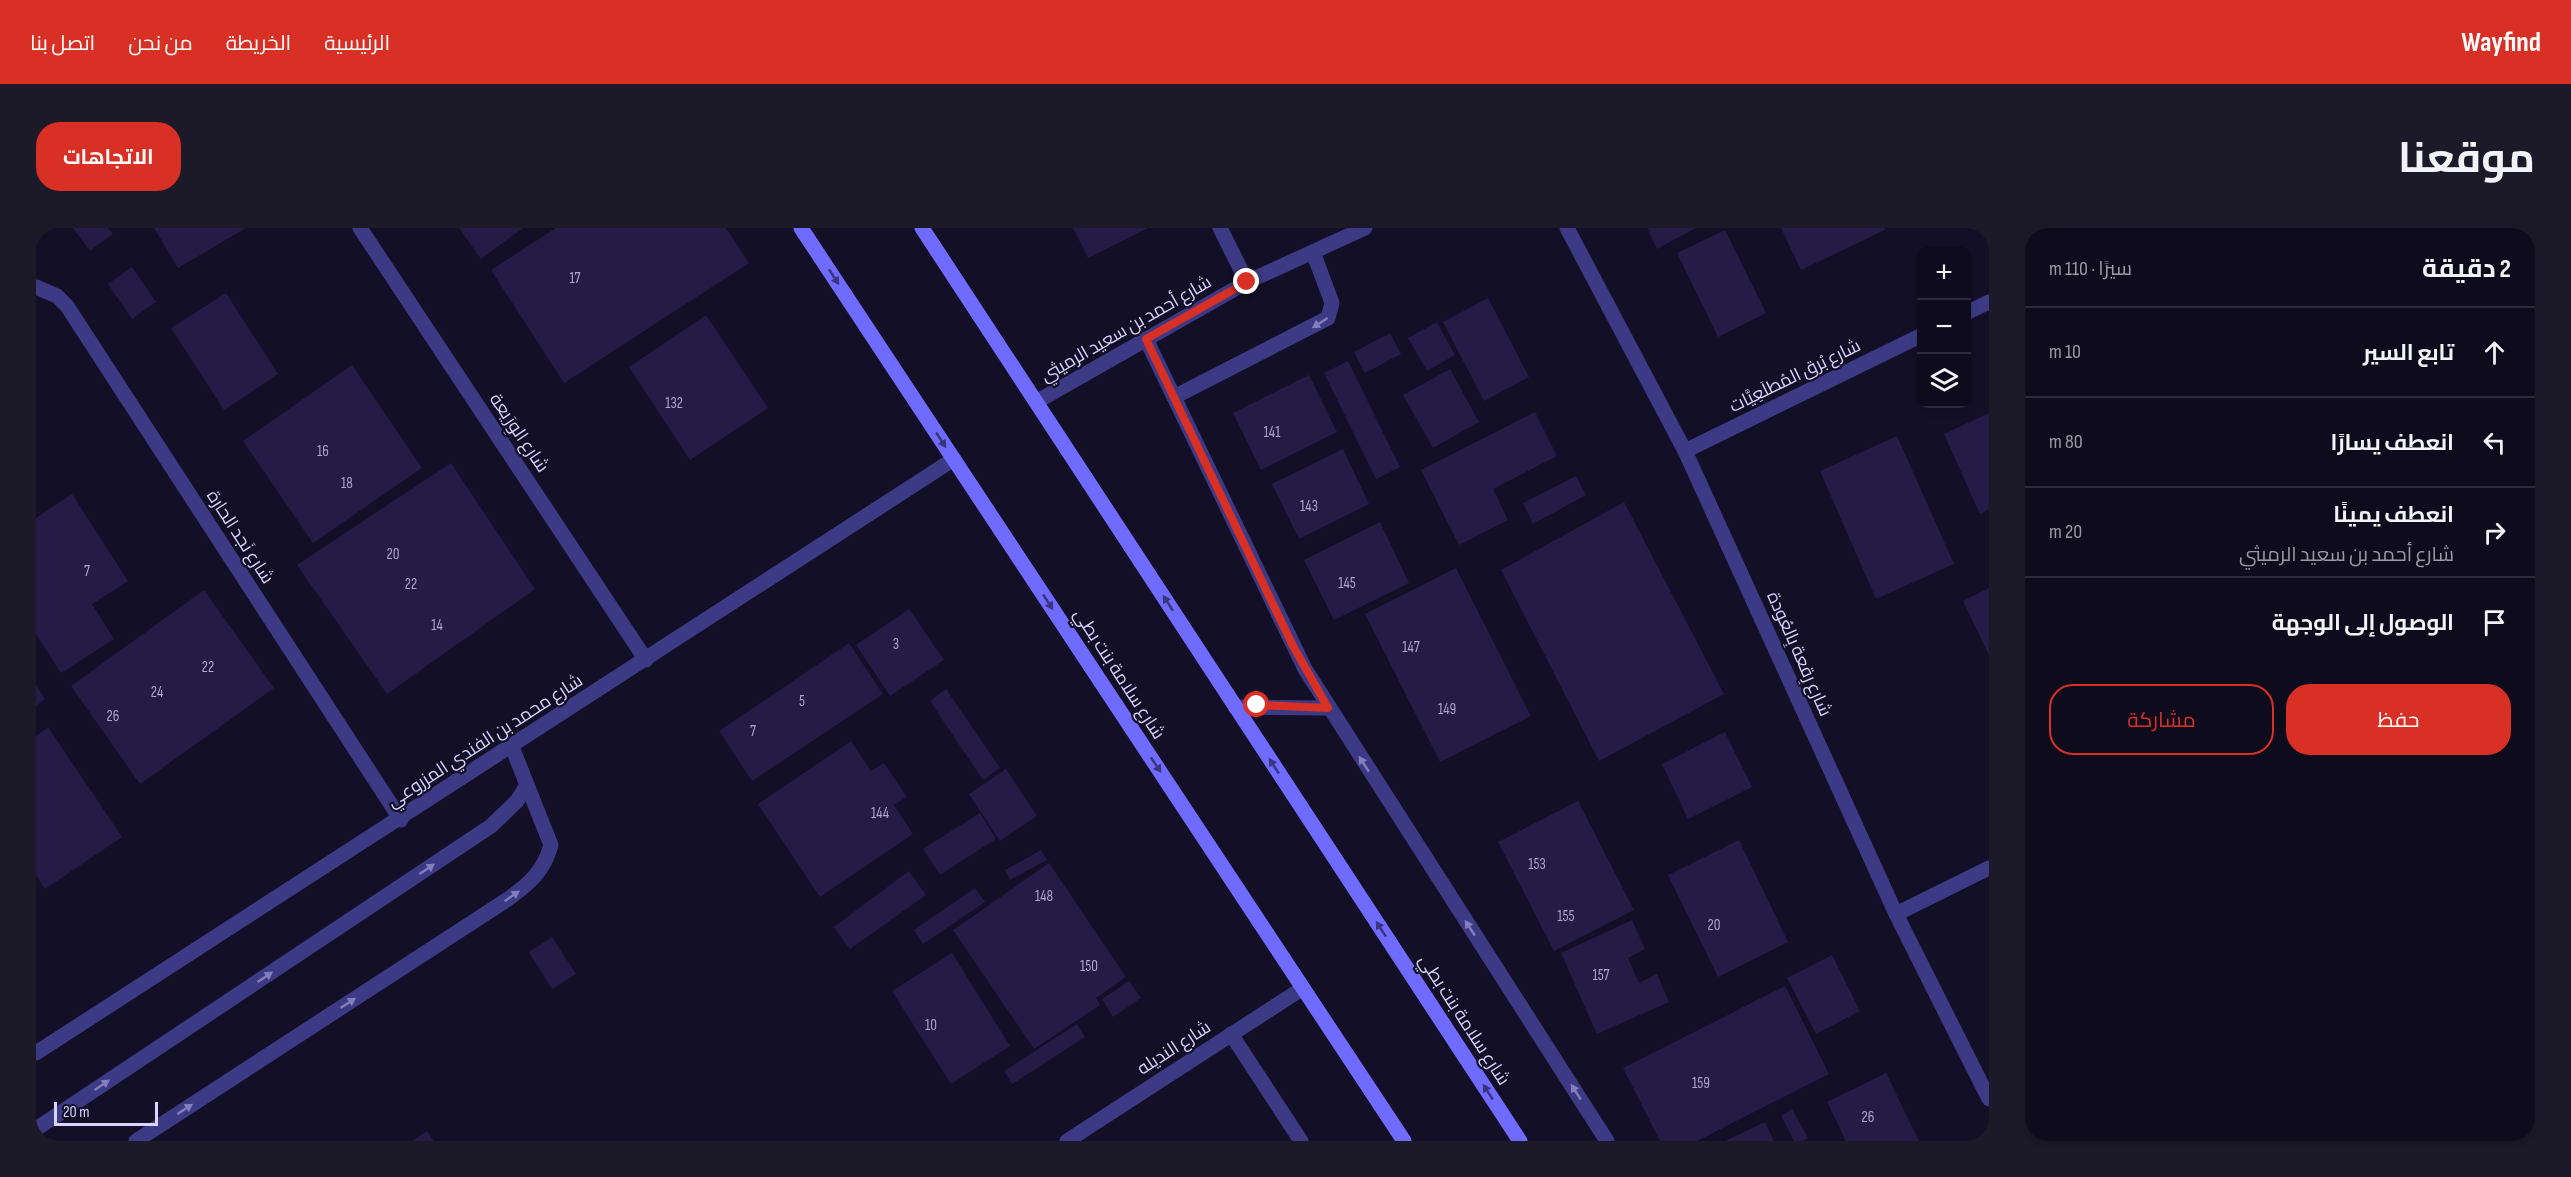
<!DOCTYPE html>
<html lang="ar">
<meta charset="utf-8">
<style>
:root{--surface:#0e0b1c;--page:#1c1929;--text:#f1f3f6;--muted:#9b9ba3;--line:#2e2b3b;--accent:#d93025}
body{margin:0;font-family:"Sofia Sans Condensed",Cairo,sans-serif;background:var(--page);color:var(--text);direction:rtl}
.controls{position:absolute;right:18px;top:18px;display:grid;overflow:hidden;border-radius:12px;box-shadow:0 3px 9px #0003}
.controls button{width:54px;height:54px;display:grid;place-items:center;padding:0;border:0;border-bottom:2px solid var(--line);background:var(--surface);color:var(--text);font:30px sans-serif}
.scale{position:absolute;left:18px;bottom:15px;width:104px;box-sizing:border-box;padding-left:6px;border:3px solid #d9d4ff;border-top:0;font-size:16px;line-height:21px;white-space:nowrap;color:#d9d4ff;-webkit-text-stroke:4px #130f26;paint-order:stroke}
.stop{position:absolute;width:18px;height:18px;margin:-14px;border:4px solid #d93025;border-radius:50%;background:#fff}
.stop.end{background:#d93025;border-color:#fff;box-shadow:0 2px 6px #0008}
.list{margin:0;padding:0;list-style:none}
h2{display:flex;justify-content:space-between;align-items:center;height:78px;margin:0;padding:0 24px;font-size:26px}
h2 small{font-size:20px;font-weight:400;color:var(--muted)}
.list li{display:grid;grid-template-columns:39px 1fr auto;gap:18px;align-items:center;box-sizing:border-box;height:90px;padding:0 24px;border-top:2px solid var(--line)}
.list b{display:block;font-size:22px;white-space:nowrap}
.list p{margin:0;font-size:20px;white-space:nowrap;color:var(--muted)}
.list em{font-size:20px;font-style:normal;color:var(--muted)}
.actions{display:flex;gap:12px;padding:18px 24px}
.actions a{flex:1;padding:14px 0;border:2px solid var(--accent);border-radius:24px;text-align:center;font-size:21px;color:var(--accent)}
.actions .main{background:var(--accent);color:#fff}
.icon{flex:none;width:33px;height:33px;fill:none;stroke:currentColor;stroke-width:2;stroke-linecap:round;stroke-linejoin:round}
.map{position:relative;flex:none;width:1953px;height:913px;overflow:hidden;direction:ltr;border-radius:24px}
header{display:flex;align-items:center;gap:36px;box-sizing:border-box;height:84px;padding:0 30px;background:var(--accent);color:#fff}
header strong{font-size:28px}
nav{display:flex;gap:33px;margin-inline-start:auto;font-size:21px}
.intro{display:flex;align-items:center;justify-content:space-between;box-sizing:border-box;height:144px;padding:0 36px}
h1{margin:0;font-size:42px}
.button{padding:15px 27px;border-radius:24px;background:var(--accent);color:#fff;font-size:21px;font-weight:700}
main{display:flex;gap:36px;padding:0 36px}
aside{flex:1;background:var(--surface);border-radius:24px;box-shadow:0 3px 9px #0003}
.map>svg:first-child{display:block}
</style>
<header>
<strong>Wayfind</strong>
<nav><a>الرئيسية</a><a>الخريطة</a><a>من نحن</a><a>اتصل بنا</a></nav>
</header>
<div class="intro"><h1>موقعنا</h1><a class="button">الاتجاهات</a></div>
<main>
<aside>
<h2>2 دقيقة<small>سيرًا · 110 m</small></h2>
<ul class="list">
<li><svg class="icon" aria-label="ahead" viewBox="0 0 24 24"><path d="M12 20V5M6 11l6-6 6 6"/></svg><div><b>تابع السير</b></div><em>10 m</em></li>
<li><svg class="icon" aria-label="left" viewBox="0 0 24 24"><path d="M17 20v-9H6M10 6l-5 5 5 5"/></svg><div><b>انعطف يسارًا</b></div><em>80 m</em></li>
<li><svg class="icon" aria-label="right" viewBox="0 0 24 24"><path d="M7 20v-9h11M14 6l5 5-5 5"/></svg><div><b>انعطف يمينًا</b><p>شارع أحمد بن سعيد الرميثي</p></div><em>20 m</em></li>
<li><svg class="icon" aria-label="arrive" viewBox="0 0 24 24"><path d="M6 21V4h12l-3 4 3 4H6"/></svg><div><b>الوصول إلى الوجهة</b></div></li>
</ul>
<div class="actions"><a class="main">حفظ</a><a>مشاركة</a></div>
</aside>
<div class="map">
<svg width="1953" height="913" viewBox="0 0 1953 913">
<rect width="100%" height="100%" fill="#130f26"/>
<g fill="#241b47">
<path d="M37 0H72L77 6 54 23Z"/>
<path d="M118 0H210L142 40Z"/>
<path d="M423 0H487L445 31Z"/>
<path d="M520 0H690L713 35 528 155 455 42Z"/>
<path d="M1037 0H1112L1052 30Z"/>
<path d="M1611 0H1660L1621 21Z"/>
<path d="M1745 0H1848L1849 2 1765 42Z"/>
<path d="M1689 2 1730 85 1682 109 1641 25Z"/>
<path d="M96 39 120 74 96 91 72 56Z"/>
<path d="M190 65 242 146 188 182 135 100Z"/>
<path d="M1452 70 1493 149 1448 173 1407 94Z"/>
<path d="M670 87 732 180 654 232 593 139Z"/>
<path d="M1401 94 1419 127 1391 143 1372 110Z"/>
<path d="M1354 105 1365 126 1329 145 1318 124Z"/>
<path d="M1312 133 1364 239 1340 251 1288 145Z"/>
<path d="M316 137 386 240 277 315 207 213Z"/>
<path d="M1414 141 1443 194 1397 220 1367 167Z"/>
<path d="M1273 147 1301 204 1225 242 1197 185Z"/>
<path d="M1499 184 1521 228 1457 261 1472 292 1423 317 1385 242Z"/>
<path d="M1953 185V281L1944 286 1908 206Z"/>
<path d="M1861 208 1918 336 1840 371 1784 243Z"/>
<path d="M1307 221 1333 276 1263 311 1236 256Z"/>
<path d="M415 235 499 361 351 466 261 337Z"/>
<path d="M1540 248 1550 267 1497 296 1487 275Z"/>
<path d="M36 266 92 353 56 376 78 411 25 445 0 406V290Z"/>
<path d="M1588 274 1688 466 1563 533 1465 342Z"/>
<path d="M1344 294 1373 355 1298 392 1268 332Z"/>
<path d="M1420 340 1495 488 1404 534 1329 386Z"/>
<path d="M1953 360V427L1927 373Z"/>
<path d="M168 362 238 460 104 556 35 458Z"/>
<path d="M873 381 908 432 854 468 820 417Z"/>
<path d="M813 415 847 466 716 553 683 503Z"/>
<path d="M0 457 9 471 0 478Z"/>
<path d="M910 461 964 540 947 552 894 473Z"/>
<path d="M12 499 86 609 9 661 0 647V508Z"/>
<path d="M1689 504 1716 559 1652 591 1626 536Z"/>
<path d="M815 513 835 543 848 535 871 569 858 577 877 606 784 669 722 576Z"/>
<path d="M970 541 1001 588 964 613 933 566Z"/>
<path d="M1542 573 1598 682 1518 723 1462 614Z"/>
<path d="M944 585 960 611 904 647 887 621Z"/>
<path d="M1703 612 1752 714 1682 749 1632 647Z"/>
<path d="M1005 622 1011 632 974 652 969 642Z"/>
<path d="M1013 635 1090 749 1060 770 1064 777 998 821 917 702Z"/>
<path d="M873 643 890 667 814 721 798 699Z"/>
<path d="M939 660 949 674 887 716 878 702Z"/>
<path d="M1596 692 1609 721 1592 730 1603 755 1621 746 1633 774 1561 806 1525 725Z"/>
<path d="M516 709 540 746 516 761 493 724Z"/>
<path d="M916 725 974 818 915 856 856 763Z"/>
<path d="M1796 727 1824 783 1780 806 1751 750Z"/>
<path d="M1093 753 1105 770 1077 789 1066 771Z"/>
<path d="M1749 758 1793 846 1661 913H1624L1587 840Z"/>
<path d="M1041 796 1049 809 976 856 968 843Z"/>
<path d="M1850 845 1883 913H1810L1791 874Z"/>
<path d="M1756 881 1772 910 1767 913H1758L1745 887Z"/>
<path d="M1729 894 1738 913H1689Z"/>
<path d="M391 903 398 913H376Z"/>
</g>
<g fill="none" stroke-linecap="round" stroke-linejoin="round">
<g stroke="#3d3a85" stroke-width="15">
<path d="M1110 111 1269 441 1571 913"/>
<path d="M1138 169 1292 90 1296 75 1277 24"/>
<path d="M1199 479 1292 480"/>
<path d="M0 901 455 598 481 573 491 557"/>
<path d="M100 913 472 671C493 656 508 643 515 617L476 519"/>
</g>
<g stroke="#3d3a85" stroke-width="15">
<path d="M324 0 610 432"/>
<path d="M1184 0 1211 54"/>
<path d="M1531 0 1649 223 1860 686 1953 871"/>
<path d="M0 59 21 68 31 78 365 592"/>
<path d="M1930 85 1953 74"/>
<path d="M1000 174 1211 54 1329 0"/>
<path d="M1649 223 1886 107"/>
<path d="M1860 686 1953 640"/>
<path d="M1195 806 1265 913"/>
<path d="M0 825 918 231"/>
<path d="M1031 913 1267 760"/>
</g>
<g stroke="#6f6bff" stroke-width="15">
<path d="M765 0 1368 913"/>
<path d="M886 0 1484 913"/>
</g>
</g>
<defs><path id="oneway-solid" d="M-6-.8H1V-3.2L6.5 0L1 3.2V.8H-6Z" transform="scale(1.5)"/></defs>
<g fill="#38347d">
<use href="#oneway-solid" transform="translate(798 49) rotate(57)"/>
<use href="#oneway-solid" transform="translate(905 212) rotate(57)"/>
<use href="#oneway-solid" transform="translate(1012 374) rotate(57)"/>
<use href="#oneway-solid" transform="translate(1132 375) rotate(-123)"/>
<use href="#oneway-solid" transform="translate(1120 537) rotate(56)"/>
<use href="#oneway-solid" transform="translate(1238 538) rotate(-123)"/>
<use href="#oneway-solid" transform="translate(1345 701) rotate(-123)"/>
<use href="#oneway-solid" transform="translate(1452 864) rotate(-123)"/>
</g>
<g fill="#837fbc">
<use href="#oneway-solid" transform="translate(1284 95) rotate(147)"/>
<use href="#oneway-solid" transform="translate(1328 536) rotate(-123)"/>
<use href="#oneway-solid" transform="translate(391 641) rotate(-34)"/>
<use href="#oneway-solid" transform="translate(476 668) rotate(-35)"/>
<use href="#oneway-solid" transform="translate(1434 700) rotate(-123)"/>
<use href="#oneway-solid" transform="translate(229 749) rotate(-34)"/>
<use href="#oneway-solid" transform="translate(312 775) rotate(-33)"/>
<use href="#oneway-solid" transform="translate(66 857) rotate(-34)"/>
<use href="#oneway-solid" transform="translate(1540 864) rotate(-123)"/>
<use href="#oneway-solid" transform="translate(149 881) rotate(-33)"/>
</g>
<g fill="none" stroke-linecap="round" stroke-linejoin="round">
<path stroke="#d93025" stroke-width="8" d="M1211 54 1110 111 1257 418 1292 480 1221 477"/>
</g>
<g text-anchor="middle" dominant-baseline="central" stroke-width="4.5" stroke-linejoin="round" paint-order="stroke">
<g font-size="15" fill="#aca6d1">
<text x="539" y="50">17</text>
<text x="638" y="175">132</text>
<text x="1236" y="204">141</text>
<text x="287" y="223">16</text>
<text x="311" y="255">18</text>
<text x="1273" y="278">143</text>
<text x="357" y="326">20</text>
<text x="51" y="343">7</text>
<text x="1311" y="355">145</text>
<text x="375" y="356">22</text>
<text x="401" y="397">14</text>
<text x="860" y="416">3</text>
<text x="1375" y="419">147</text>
<text x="172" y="439">22</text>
<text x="121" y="464">24</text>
<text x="766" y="473">5</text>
<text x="1411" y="481">149</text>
<text x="77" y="488">26</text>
<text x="717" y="503">7</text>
<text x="844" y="585">144</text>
<text x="1501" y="636">153</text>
<text x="1008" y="668">148</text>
<text x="1530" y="688">155</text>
<text x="1678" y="697">20</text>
<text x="1053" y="738">150</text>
<text x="1565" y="747">157</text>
<text x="895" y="797">10</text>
<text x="1665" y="855">159</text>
<text x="1832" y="889">26</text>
</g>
<g font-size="18" fill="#d9d4ff" stroke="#130f26">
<text transform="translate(1090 101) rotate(-30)">شارع أحمد بن سعيد الرميثي</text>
<text transform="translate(1759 148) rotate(-26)">شارع بُرق المُطلَعِيَّات</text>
<text transform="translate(483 205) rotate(56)">شارع الوِرَيعة</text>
<text transform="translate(204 309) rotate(57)">شارع نَجد الحارة</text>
<text transform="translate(1763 426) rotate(66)">شارع رِقعة بِالعُودة</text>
<text transform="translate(1083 446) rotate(57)">شارع سلامة بنت بطي</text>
<text transform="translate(449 513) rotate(-33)">شارع محمد بن الفندي المزروعي</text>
<text transform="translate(1428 792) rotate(57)">شارع سلامة بنت بطي</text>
<text transform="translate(1138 820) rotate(-33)">شارع النديله</text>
</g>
</g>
</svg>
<div class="controls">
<button>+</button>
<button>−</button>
<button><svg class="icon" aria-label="layers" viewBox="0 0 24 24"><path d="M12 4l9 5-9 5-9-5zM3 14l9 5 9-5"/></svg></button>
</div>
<div class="scale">20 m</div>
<div class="stop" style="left:1221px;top:477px"></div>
<div class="stop end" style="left:1211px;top:54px"></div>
</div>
</main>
